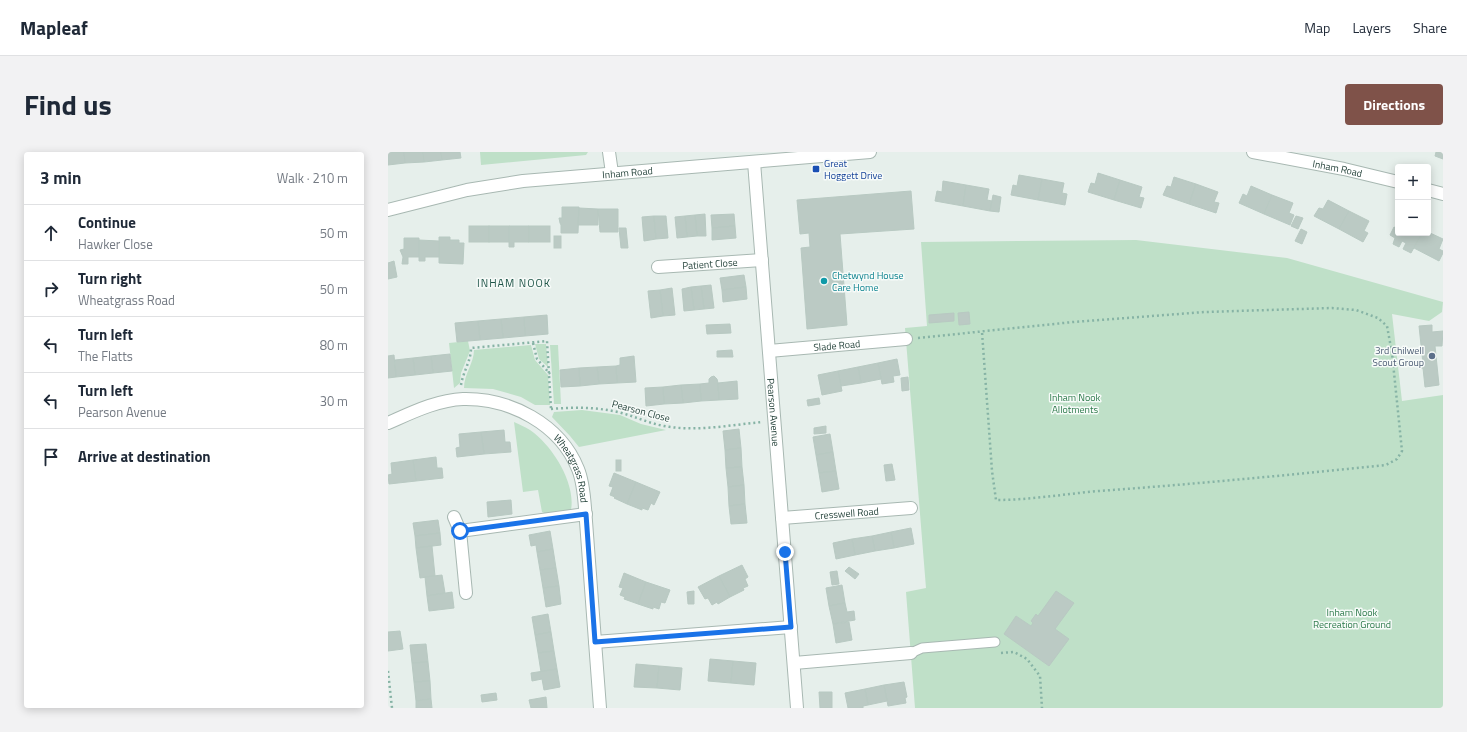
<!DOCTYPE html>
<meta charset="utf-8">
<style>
:root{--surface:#fff;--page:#f2f2f3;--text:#1f2937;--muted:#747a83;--line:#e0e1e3;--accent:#7f5249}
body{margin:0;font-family:"Titillium Web",sans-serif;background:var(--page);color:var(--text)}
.controls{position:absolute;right:12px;top:12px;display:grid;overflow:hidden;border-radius:4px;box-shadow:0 2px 10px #0003}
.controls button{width:36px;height:36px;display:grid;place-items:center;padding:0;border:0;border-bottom:1px solid var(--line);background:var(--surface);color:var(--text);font:20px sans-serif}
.stop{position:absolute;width:12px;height:12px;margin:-9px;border:3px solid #1a73e8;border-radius:50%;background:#fff}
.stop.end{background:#1a73e8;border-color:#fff;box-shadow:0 1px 4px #0008}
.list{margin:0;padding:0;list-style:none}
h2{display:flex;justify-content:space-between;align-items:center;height:52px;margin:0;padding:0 16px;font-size:17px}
h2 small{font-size:13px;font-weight:400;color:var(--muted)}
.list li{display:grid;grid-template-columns:26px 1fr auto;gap:12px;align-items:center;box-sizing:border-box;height:56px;padding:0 16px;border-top:1px solid var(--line)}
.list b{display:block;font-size:15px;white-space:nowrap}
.list p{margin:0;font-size:13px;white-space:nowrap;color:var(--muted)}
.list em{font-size:13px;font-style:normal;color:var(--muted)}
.icon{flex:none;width:22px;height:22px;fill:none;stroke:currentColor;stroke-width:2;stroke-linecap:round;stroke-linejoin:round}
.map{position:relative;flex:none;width:1055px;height:556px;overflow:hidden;border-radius:4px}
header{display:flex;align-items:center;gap:24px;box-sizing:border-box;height:56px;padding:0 20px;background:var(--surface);border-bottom:1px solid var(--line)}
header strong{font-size:19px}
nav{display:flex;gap:22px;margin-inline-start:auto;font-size:14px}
.intro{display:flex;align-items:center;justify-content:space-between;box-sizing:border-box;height:96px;padding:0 24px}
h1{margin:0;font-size:28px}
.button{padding:10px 18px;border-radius:4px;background:var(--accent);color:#fff;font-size:14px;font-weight:700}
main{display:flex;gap:24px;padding:0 24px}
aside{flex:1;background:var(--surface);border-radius:4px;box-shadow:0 2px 10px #0003}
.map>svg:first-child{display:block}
</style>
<header>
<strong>Mapleaf</strong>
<nav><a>Map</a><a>Layers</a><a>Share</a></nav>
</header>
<div class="intro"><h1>Find us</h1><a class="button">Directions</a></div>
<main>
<aside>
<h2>3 min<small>Walk · 210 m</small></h2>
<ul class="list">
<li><svg class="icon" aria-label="ahead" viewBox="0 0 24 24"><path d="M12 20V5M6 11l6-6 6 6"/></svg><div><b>Continue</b><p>Hawker Close</p></div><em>50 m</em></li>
<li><svg class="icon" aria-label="right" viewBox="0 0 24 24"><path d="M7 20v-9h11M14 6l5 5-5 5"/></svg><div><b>Turn right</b><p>Wheatgrass Road</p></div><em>50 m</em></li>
<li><svg class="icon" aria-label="left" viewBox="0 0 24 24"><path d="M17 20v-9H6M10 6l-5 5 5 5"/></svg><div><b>Turn left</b><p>The Flatts</p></div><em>80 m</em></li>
<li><svg class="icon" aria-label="left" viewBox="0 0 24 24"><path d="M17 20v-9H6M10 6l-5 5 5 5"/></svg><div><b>Turn left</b><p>Pearson Avenue</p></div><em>30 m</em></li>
<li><svg class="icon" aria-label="arrive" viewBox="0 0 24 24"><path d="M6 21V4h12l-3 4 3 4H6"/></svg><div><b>Arrive at destination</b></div></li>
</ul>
</aside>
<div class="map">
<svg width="1055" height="556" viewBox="0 0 1055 556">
<rect width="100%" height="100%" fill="#e6efeb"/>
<g fill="#bfe0c8">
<path d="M92 0H200L198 3 93 13Z"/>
<path d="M748 88 899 106 1055 150 1054 160 1041 169 1004 162 1014 249 1055 243V556H527L518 440 538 436 517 176 539 174 533 90Z"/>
<path d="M80 189 82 199 73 221 72 231 66 236 61 191Z"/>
<path d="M147 192H158L160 215 151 207Z"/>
<path d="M143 193 147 208 160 223 162 253H147L133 245 105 237 76 236C76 222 86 211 86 198Z"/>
<path d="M162 193H170L173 252H166Z"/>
<path d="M194 258 232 263 253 272 278 278 191 295 182 284 164 265 166 260Z"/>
<path d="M126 270C131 272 137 275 142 278 164 293 188 331 183 358 176 362 161 364 154 360L150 338 135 340Z"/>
</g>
<g fill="#bbcac4" stroke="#b8c9c2">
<path d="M0 0H16L17 11 0 13Z"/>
<path d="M16 0H35L36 10 17 11Z"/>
<path d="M35 0H53L54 8 36 10Z"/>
<path d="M53 0H72L73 6 54 8Z"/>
<path d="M1048 0H1055V7L1047 4Z"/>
<path d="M710 21 732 28 726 48 700 40 703 31 707 32Z"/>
<path d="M631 23 654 27 650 48 623 43 625 33 629 34Z"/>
<path d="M786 25 808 32 801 52 775 43 779 34 783 35Z"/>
<path d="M654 27 676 31 674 41 679 42 677 53 650 48Z"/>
<path d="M732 28 754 35 751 45 756 46 753 56 726 48Z"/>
<path d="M555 29 578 33 575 54 547 49 549 39 554 40Z"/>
<path d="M808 32 830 40 826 50 831 51 828 61 801 52Z"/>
<path d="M578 33 601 37 599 48 604 49 602 59 575 54Z"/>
<path d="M863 34 884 43 876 62 851 51 855 42 859 44Z"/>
<path d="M523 39 526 77 452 82 459 173 419 177 413 96 422 95 421 81 412 82 409 48Z"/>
<path d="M605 43 613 45 611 60 602 59Z"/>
<path d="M884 43 905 51 901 61 906 63 902 73 876 62Z"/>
<path d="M940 48 961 59 951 77 926 64 931 56 935 57Z"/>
<path d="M174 55H191L190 81H173V73L172 71 171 66H174Z"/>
<path d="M191 56 210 57V73H190Z"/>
<path d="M210 57H230V80H212Z"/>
<path d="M961 59 981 69 976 79 980 81 975 90 951 77Z"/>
<path d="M317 62 318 84H309L307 63Z"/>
<path d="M346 62 347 74 324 76 323 63Z"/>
<path d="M307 63 309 84 299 85 297 64Z"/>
<path d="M266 64 268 87 256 89 254 65Z"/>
<path d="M266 64H278L280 86 268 87Z"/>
<path d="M297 64 299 85 289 86 287 65Z"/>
<path d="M908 64 915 66 910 77 903 74Z"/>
<rect x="81" y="74" width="20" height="16"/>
<rect x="101" y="74" width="20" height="16"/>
<path d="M121 74H141V90H126V95H121Z"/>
<rect x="141" y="74" width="21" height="16"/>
<path d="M347 74 348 86 324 88V76Z"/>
<path d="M1006 75 1010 77V81H1034L1023 101 1015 97 1018 91 1014 89 1011 95 1005 92 1007 86 1002 83Z"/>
<path d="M231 76H238L240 96H233Z"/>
<path d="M913 77 919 80 914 92 907 89Z"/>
<path d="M1040 80 1055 87 1051 97 1055 99V101L1051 109 1026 96 1034 81H1040Z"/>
<rect x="166" y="84" width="7" height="12"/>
<path d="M51 85H62V88H71V91H76L75 112 51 111Z"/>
<path d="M16 86H31V105H20V112H14L15 105 12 98 16 97Z"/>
<path d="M31 88 51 89V105H37V109H31Z"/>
<path d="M6 109 9 125 0 127V111Z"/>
<path d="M356 123 358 135 334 138 332 126Z"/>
<path d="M323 133 326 156 316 157 313 134Z"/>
<path d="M313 134 316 157 306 158 303 135Z"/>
<path d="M303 135 306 158 296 159 294 137Z"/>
<path d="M358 135 359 147 335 150 334 138Z"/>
<path d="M284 136 287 163 275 164 272 138Z"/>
<path d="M272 138 275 164 263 166 260 139Z"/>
<path d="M581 160 582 172 571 173 570 161Z"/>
<path d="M566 161V169L541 171V163Z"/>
<path d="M159 163 160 182 137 184 136 165Z"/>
<path d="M136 165 137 184 115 186 113 167Z"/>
<path d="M113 167 115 186 92 188 90 169Z"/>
<path d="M90 169 92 188 69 190 67 171Z"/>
<path d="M342 172 343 181 319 182 318 173Z"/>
<path d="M1044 173V180L1055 179 1054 194H1047L1051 233 1037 235 1035 216 1031 217V213L1035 212 1031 174Z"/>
<path d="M344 198 345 205H329V199Z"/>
<path d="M62 202 64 219 45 221 43 204Z"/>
<path d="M6 203 8 225 0 226V204Z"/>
<path d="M43 204 45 221 27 223 25 206Z"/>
<path d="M246 204 248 230 229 231 228 214 232 213V206Z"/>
<path d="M25 206 27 223 8 225 7 208Z"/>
<path d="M509 207 512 223 505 224 506 230 494 232 490 211Z"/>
<path d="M490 211 493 227 473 231 470 215Z"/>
<path d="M228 214 229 231 211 232 209 215Z"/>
<path d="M209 215 211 232 192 234 191 216Z"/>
<path d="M470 215 473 231 453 234 450 219Z"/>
<path d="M191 216 192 234 173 235 172 218Z"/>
<path d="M450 219 454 239 434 243 430 223Z"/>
<path d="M326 224 329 227 330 231 331 248 313 249 312 232 321 231V227L323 225Z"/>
<path d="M520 225 521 238 514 239 513 226Z"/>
<path d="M349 229 350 247 331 248 330 231Z"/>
<path d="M312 232 313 249 295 251 293 233Z"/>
<path d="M293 233 295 251 276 252 275 235Z"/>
<path d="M275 235 276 252 258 254 257 236Z"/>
<path d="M431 246 432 252 420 254 419 248Z"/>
<path d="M438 274V281L426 282V276Z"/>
<path d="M351 277 353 296 337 298 335 279Z"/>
<path d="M116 278 117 290H122L123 300 96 302 93 280Z"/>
<path d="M93 280 96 302 69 305 68 296 72 295 71 282Z"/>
<path d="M442 282 445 300 428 303 425 285Z"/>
<path d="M353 296 354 315 338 316 337 298Z"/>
<path d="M445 300 448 319 431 321 428 303Z"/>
<path d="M48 305 49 316H54L55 326 28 329 25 308Z"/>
<path d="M25 308 28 329 1 332 0 323 4 322 3 311Z"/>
<rect x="228" y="308" width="5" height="11"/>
<path d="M504 312 507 328 498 329 496 313Z"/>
<path d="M354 315 356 333 340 335 338 316Z"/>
<path d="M448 319 451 337 434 340 431 321Z"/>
<path d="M226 321 248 330 239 352 226 346 227 345 222 343 225 335 221 334Z"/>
<path d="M248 330 272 340 266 353 263 351 260 358 254 356V358L239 352Z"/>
<path d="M356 333 357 352 341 354 340 335Z"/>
<path d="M123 348 124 362 100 365 99 350Z"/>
<path d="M357 352 359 371 343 372 341 354Z"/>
<path d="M50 368 52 381 27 384 25 371Z"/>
<path d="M523 376 526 392 506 396 503 380Z"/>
<path d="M162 379 165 397 149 400 148 393 143 394 141 383Z"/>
<path d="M503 380 506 396 487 399 484 384Z"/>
<path d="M52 381 53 393 28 396 27 384Z"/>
<path d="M484 384 487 399 467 403 464 387Z"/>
<path d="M464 387 467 403 448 407 445 391Z"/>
<path d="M44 394 47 424 32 426 28 396Z"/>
<path d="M165 397 168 416 152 418 149 400Z"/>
<path d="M354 413 360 425 357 427 360 434 355 436 356 438 342 445 331 424Z"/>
<path d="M461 415 471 422 467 427 457 419Z"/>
<path d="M168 416 171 434 155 436 152 418Z"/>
<path d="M449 419 451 432 444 433 442 420Z"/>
<path d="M236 421 258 430 250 452 236 447 237 445 232 443 235 436 231 435Z"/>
<path d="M54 423 57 441 39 444 37 425Z"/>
<path d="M331 424 342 445 330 452 329 450 324 453 320 446 317 447 310 435Z"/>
<path d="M258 430 282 438 277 451 273 450 271 457 265 455V457L250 452Z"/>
<path d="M454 433 457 451 441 454 438 436Z"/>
<path d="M171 434 173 452 158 455 155 436Z"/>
<path d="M306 439V452H300L299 440Z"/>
<path d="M668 439 686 451 667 477 681 487 661 514 616 482 628 464 643 474 645 471 643 469 648 462 650 464Z"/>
<path d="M64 440 66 456 41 459 39 444Z"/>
<path d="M457 451 459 460 466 459 467 468 445 472 441 454Z"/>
<path d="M160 462 163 480 147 483 144 465Z"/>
<path d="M461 470 464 488 448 491 445 472Z"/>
<path d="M12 479 15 497 0 499V480Z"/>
<path d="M163 480 166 499 150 501 147 483Z"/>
<path d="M38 492 40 510 24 511 22 493Z"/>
<path d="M166 499 169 517 153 520 150 501Z"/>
<path d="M322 507 345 509 343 531 320 529Z"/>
<path d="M345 509 368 511 366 533 343 531Z"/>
<path d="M40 510 42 529 26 530 24 511Z"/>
<path d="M248 512 271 514 269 536 246 535Z"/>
<path d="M271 514 294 516 292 538 269 536Z"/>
<path d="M169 517 172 535 156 538 154 527 144 529 143 521Z"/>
<path d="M42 529 43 547 28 549 26 530Z"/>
<path d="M516 530 519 545 517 546 518 551 500 554 496 533Z"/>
<path d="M496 533 499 549 480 553 477 537Z"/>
<path d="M477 537 480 553 475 554V556H460L457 541Z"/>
<path d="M431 540H444V556H432Z"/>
<path d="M108 541 109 548 94 550 93 543Z"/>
<path d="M158 545 159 556H143L141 548Z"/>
<path d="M43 547 44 556H28V549Z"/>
</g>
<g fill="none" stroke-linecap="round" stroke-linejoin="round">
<defs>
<path id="service" d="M523 501 534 496 607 490"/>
<g id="minor">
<path d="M221 0 224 21"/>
<path id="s1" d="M366 10 409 556"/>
<path id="s2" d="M270 115 374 108"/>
<path id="s3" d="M381 199 518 187"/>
<path id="s4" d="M0 271C23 261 49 248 75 247 122 246 172 272 190 317 195 329 196 343 197 356L212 556"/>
<path d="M66 365 72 379 78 441"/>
<path id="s5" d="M394 366 523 356"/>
<path d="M72 379 198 362"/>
<path d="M207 490 403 475"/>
<path d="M406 511 523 501"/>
</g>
<g id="tertiary">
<path id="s6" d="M865 0 956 17 1010 30"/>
<path d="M1040 38 1055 42"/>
<path id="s7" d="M0 58 79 38 135 29 482 0"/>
</g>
</defs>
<use href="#service" stroke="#a8b8b2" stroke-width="11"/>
<use href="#minor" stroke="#a8b8b2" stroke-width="14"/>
<use href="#tertiary" stroke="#a8b8b2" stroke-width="14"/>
<g stroke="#86b3a5" stroke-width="2.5" stroke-dasharray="2 3" stroke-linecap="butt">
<path d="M530 186 685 170 817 160 944 156 968 158 990 166 999 174 1004 201 1014 299 1009 307 998 313C902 323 807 332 711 339 676 342 642 348 608 348L604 319 594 180"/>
<path d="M145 191 149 207 162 222"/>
<path d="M73 233C75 220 83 209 83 196L159 189 163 257"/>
<path d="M163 257C186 255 207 255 230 260 246 264 260 271 276 274 308 280 342 273 374 270"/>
<path d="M613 501 626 500 639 507 652 524 654 556"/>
<path d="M0 519 4 556"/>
</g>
<use href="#service" stroke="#fff" stroke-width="9"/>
<use href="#minor" stroke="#fff" stroke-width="12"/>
<use href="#tertiary" stroke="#fff" stroke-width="12"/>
</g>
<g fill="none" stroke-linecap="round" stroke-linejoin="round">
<path stroke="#1a73e8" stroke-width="5" d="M72 379 198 362 207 490 403 475 397 400"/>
</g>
<rect fill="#1a4fb4" stroke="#f7fbf9" stroke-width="1.5" x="424" y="13" width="8" height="8" rx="2"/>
<circle fill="#0f9aa8" stroke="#f7fbf9" stroke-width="1.5" cx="436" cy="129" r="4"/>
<circle fill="#5c6f8a" stroke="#f7fbf9" stroke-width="1.5" cx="1044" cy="204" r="4"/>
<g text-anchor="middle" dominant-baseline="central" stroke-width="3" stroke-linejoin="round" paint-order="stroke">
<g font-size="10" fill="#164399" stroke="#f7fbf9" text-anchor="start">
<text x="436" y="11">Great<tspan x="436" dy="12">Hoggett Drive</tspan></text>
</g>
<g font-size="10" fill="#24423a" stroke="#f7fbf9">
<text stroke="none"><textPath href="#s6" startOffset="86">Inham Road</textPath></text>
<text stroke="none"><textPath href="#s7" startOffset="243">Inham Road</textPath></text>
<text stroke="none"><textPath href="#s2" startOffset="52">Patient Close</textPath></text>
<text stroke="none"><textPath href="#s3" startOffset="68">Slade Road</textPath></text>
<text transform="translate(253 259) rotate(15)">Pearson Close</text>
<text stroke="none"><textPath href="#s1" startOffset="251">Pearson Avenue</textPath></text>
<text stroke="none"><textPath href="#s4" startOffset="219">Wheatgrass Road</textPath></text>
<text stroke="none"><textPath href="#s5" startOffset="65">Cresswell Road</textPath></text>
</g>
<g font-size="10" fill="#0d838f" stroke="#f7fbf9" text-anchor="start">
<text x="444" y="123">Chetwynd House<tspan x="444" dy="12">Care Home</tspan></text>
</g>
<g font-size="10" fill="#4e5e75" stroke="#f7fbf9" text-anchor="end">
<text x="1036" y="198">3rd Chilwell<tspan x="1036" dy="12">Scout Group</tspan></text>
</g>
<g font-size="10" fill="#2d7a4b" stroke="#f7fbf9">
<text x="687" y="245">Inham Nook<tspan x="687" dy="12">Allotments</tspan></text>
<text x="964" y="460">Inham Nook<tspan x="964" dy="12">Recreation Ground</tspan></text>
</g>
<g font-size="11" letter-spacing="1" fill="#1f5548" stroke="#f7fbf9">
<text x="126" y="131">INHAM NOOK</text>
</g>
</g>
</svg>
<div class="controls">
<button>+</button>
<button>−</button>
</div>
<div class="stop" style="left:72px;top:379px"></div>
<div class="stop end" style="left:397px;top:400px"></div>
</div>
</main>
